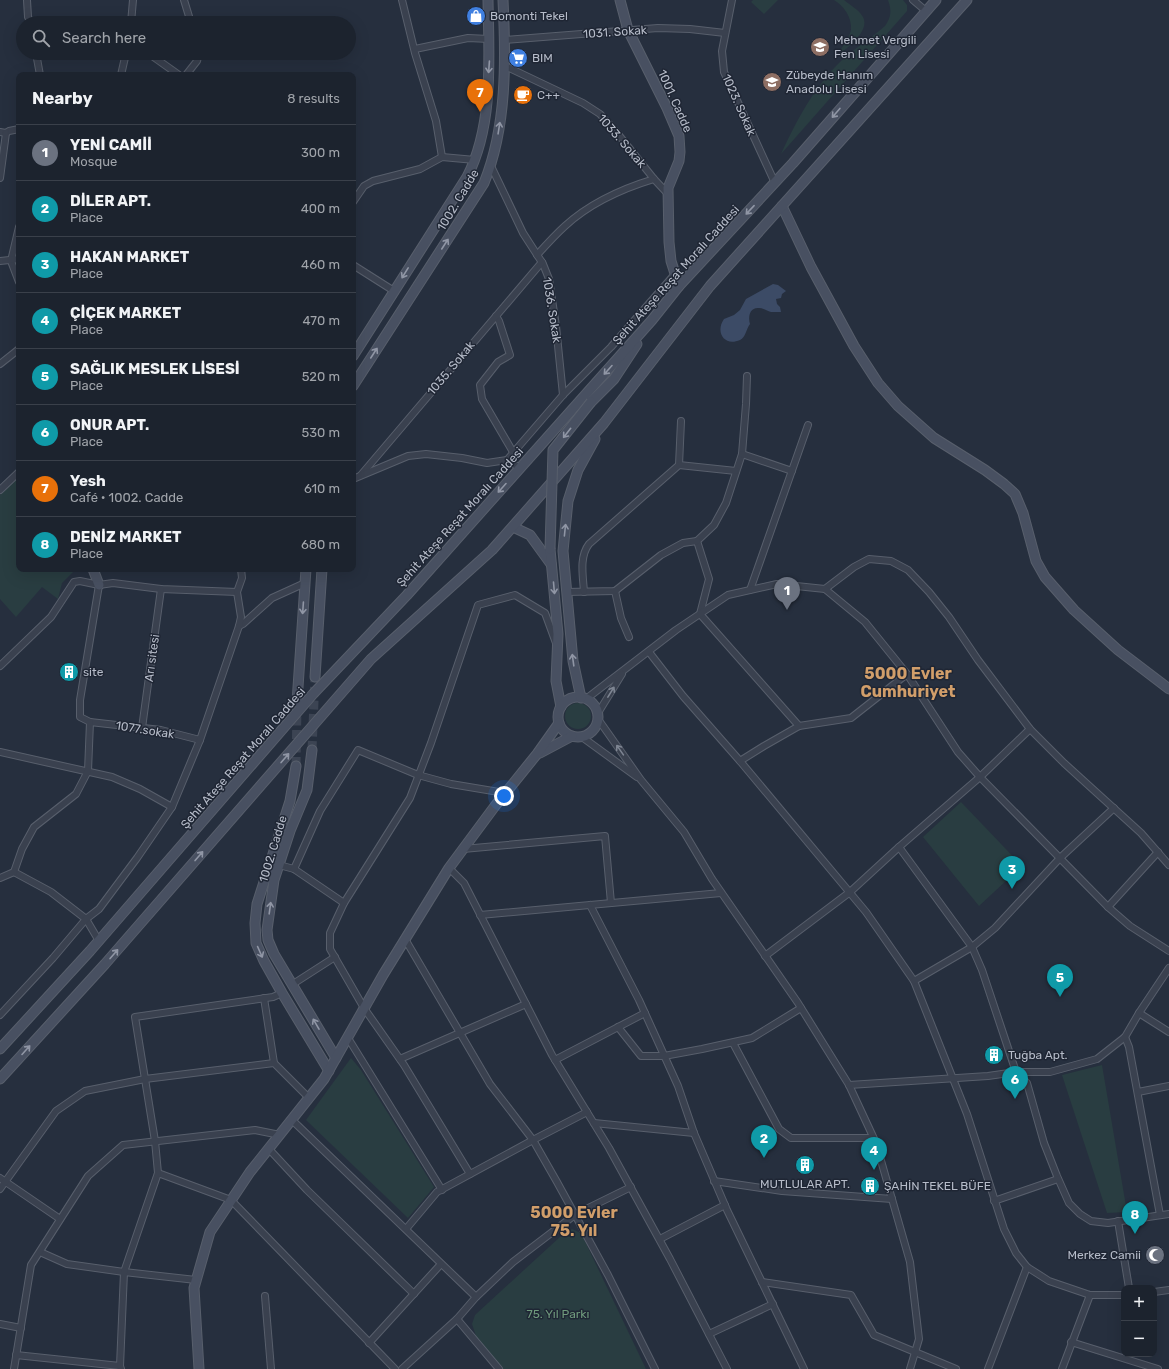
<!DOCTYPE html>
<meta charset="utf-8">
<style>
:root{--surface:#1c232e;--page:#292f3a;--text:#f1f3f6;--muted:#a0a4aa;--line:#3a404a;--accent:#b45309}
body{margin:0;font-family:Rubik,sans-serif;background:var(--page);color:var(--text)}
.controls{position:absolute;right:12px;bottom:12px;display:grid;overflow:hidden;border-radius:8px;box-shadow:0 4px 16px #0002}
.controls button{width:36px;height:36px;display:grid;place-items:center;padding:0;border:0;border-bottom:1px solid var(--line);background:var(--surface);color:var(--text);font:20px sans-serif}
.you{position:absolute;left:504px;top:796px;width:14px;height:14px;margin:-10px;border:3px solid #fff;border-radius:50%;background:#1a73e8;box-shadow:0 0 0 6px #1a73e833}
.badge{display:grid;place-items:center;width:26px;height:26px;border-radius:50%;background:var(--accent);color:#fff;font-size:13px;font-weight:700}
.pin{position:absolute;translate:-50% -33px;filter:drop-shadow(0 1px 2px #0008)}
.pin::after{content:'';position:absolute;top:21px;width:14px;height:12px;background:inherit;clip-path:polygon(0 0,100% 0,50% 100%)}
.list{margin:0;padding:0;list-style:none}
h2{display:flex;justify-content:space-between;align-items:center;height:52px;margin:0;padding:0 16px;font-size:17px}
h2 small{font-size:13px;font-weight:400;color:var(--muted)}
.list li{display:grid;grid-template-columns:26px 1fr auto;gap:12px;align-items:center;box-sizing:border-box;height:56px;padding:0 16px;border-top:1px solid var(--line)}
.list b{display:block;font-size:15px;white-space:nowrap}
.list p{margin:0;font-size:13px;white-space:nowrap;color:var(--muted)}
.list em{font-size:13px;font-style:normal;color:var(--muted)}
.icon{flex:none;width:22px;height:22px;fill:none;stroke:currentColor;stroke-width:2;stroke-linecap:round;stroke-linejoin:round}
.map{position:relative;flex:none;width:1169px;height:1369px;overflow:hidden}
.search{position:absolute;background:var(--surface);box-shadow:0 4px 16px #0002;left:16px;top:16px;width:340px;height:44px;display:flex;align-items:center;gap:10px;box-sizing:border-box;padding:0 14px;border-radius:22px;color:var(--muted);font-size:15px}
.panel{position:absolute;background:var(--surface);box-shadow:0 4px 16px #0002;left:16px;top:72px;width:340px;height:500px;border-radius:8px}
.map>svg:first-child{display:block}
</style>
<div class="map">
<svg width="1169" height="1369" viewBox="0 0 1169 1369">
<rect width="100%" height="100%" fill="#262f3e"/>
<g fill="#293d41">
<path d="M753 0H778L764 14 751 2Z"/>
<path d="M834 0H844C850 5 859 10 863 17 871 32 844 50 835 58 840 50 849 39 851 30 852 17 844 6 834 0Z"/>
<path d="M888 0H903L907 5V11L781 154C797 120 814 87 841 61 855 48 871 38 885 26 891 17 892 11 888 0Z"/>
<path d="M19 477V569H74V571L62 583 58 599 42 587 16 617 0 599V495Z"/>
<circle cx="578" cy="716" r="13"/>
<path d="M961 802 1022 866 979 906 923 837Z"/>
<path d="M351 1058 361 1070 434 1187 408 1218 306 1120Z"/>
<path d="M1102 1065 1127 1212 1107 1213 1062 1075Z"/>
<path d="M572 1229 581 1233 646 1369H503L476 1336 472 1324 475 1315 561 1236Z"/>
</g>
<path fill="#3c4b66" d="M773 284 778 285 786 291 782 294 781 298 776 299 777 304 780 307 781 312C778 312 774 312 771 312 767 311 763 308 759 308 749 307 748 318 750 324 746 329 746 337 740 340 724 347 715 332 724 319L734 315 740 310 746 299Z"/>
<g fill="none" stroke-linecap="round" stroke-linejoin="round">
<g stroke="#3c4453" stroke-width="9" stroke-dasharray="9 4.5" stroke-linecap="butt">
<path d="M312 750 315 677"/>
<path d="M296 766 297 707"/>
</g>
<defs>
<g id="street">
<path d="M27 0 28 17 31 23"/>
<path d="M184 0 191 23"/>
<path d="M402 0 415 53 436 121 442 157"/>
<path d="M732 0 722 51 724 72 775 183"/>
<path d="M913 0 926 11"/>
<path d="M131 23 133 0"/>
<path d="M505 40 658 28 690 29 725 33"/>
<path d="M415 49 468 38 489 39"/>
<path d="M36 53 40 75"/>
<path d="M148 53 179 75"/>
<path d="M505 66 583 103 600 114 618 134 654 179 668 194"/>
<path d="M121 75 126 53"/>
<path d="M186 75 197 61 199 53"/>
<path d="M0 132 6 133 9 131 19 129"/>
<path d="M491 166 523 233 543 264 549 279 556 326 563 395"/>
<path d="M0 178 6 133"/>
<path d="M353 202 364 186 373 181 420 169 442 157 475 160"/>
<path d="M19 227 11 261 19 282"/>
<path d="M537 255C546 245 555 235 565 226 590 203 621 189 654 179"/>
<path d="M0 261 19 259"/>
<path d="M353 265 394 291"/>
<path d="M496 316 499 321 510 355 498 362 480 385 482 399 513 452"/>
<path d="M0 364 19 349"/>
<path d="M747 376 746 404 742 454 726 503 714 525 697 541 709 579 700 614 799 726"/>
<path d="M742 454 792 471"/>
<path d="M507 460 563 395 611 347 675 274"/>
<path d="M679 465 681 421"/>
<path d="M361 475 542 262"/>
<path d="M353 479 408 456 426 454 462 458 487 463 507 460 520 468"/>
<path d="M0 490 19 472"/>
<path d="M99 585 80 700V717L90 722 161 730 200 740"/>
<path d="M825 589 854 567 869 559 891 561 908 570 929 592 949 617 978 660 1030 729 1064 763 1141 833 1169 865"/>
<path d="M750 590 808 425"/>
<path d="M615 591 621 618 629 637"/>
<path d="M566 592 615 591 661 555 683 543 697 541"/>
<path d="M584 592C583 576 579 557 589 544L679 465 736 471"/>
<path d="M239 626 243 624 272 598 305 583"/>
<path d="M649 652 683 696 740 761 866 912 914 981 967 1114 1004 1229 1016 1253 1027 1267 1049 1281 1090 1295H1124"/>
<path d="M0 666 51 617 74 582 80 581 99 585 113 583 161 589 237 592"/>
<path d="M586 699 676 630 728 595 777 584 825 589 865 622 907 674 958 752 980 777 1108 907 1130 926 1169 951"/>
<path d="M598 713 622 674"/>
<path d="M598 719 641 780 684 832 712 879 798 1003 849 1085 876 1143 910 1262 919 1339 910 1369"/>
<path d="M142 728 161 589"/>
<path d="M582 737 637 777"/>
<path d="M0 752 112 777 140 789 172 807"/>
<path d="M740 761 764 746 799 726 851 718 907 674"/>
<path d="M899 847 972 947 982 970 1016 1072 1027 1083 1044 1143 1057 1176 1069 1203 1080 1214 1091 1221 1108 1223 1169 1214"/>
<path d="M463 849 605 836 611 903"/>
<path d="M279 865 294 869 344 903"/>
<path d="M449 868 464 883 552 1055 609 1148 670 1259 727 1369"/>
<path d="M294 869 320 811 358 750 418 775 451 784 505 793"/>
<path d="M14 872 22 849 34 827 76 794 88 771 90 722"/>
<path d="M14 872 51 892 86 919 99 941"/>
<path d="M0 878 14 872"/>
<path d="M590 905 639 1000 678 1086 694 1133 727 1210 804 1369"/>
<path d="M1108 907 1158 852"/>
<path d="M480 915 721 893"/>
<path d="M405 939 490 1084 533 1140 557 1182 608 1275 655 1369"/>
<path d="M765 956 850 892 899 847 980 777 1030 729"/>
<path d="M914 981 972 947 995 928 1060 858 1114 808"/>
<path d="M293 984 335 957"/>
<path d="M264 998 274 1063"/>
<path d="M1139 1013 1169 1032"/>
<path d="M0 1015 53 958 86 919 99 909 137 858 172 807 200 740 239 626 241 617 237 592 242 578 241 569"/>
<path d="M618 1027 641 1056H664L702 1049 752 1038 801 1008"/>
<path d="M1125 1037 1129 1047 1160 1215"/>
<path d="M348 1038 442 1190"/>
<path d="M733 1043 779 1129 791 1138H873"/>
<path d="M400 1059 526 1004"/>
<path d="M555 1060 645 1013"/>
<path d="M849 1085 988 1076 1016 1072H1050L1097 1059 1125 1037 1139 1013 1169 968"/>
<path d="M1138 1092 1169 1086"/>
<path d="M292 1120 476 1297"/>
<path d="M594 1123 694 1133"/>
<path d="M269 1149 307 1190 414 1294"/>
<path d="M158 1173 231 1200 395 1369"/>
<path d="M470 1174 404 1065 364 1008 330 949V933L344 903 410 798 431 743 478 605 515 595 545 613 556 643"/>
<path d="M0 1178 60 1219"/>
<path d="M714 1181 782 1191 892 1199"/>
<path d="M0 1189 56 1111 85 1091 145 1079 274 1063 309 1098"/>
<path d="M994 1201 1058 1179"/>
<path d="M1118 1221 1129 1288"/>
<path d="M406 1229 437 1192 533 1140 587 1112"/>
<path d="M660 1239 725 1205"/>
<path d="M40 1252 67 1264 124 1272 196 1280"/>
<path d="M762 1282 851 1295 874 1335 956 1369"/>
<path d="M1154 1292 1169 1290"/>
<path d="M265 1296 271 1369"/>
<path d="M457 1319 499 1369"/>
<path d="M0 1324 21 1328"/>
<path d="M709 1334 773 1304"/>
<path d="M1071 1342 1158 1369"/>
<path d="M369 1343 441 1264"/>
<path d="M16 1355 120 1366"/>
<path d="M14 1369 31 1265 88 1176 123 1145 255 1130 280 1135"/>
<path d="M121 1369 120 1366 124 1272 158 1173 155 1141 135 1017 273 997 282 993"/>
<path d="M402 1369 457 1319 476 1297 513 1262 576 1214 631 1187"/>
<path d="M988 1369 1027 1267"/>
<path d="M1062 1369 1090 1295"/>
</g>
<g id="secondary">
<path d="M620 0 628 30 667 108 679 136 680 152 679 161 668 188 669 242 671 261 679 286"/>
<path d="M782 206 811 267 854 346 878 383 898 406 934 438 985 470 1004 484 1015 494 1023 513 1036 561 1045 577 1074 610 1118 650 1169 689"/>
<path d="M353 356 467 177C494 125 489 57 488 0"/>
<path d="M353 386 484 183C507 127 506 60 503 0"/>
<path d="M591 402 614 379 637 344"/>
<path d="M513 527 530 535 551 564"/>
<path d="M550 549 558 634 556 681 561 707"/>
<path d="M93 569 99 585"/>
<path d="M315 677 322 569"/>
<circle cx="578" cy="717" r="20"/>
<path d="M581 698 573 661 563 551 568 501 578 470 595 439"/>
<path d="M297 702 306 569"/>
<path d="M312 750 307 790 290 831 274 880 267 930 268 940 274 954 336 1058"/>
<path d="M540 753 572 736"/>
<path d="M296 766 290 801 257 904 255 923 256 943 264 961 282 993 329 1071"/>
<path d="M0 1049 90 951 313 694 407 595 652 320 679 286 793 163 936 0"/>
<path d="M0 1079 105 964 371 659 492 550 604 423 710 286 967 0"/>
<path d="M199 1369 194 1288 210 1232 250 1172 324 1079 383 975 449 868 495 806 537 754 559 723"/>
</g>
</defs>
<use href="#street" stroke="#585f6c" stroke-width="8"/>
<use href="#secondary" stroke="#585f6c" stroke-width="11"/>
<use href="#street" stroke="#3a414f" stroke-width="6"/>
<use href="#secondary" stroke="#485061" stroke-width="9"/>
<defs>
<path id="secondary-bridge" d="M550 549 553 450 591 402"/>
</defs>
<use href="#secondary-bridge" stroke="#585f6c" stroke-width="11" stroke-linecap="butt"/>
<use href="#secondary-bridge" stroke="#485061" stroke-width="9"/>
</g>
<defs><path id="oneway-shaft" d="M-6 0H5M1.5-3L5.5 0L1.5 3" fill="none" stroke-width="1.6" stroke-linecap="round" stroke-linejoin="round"/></defs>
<g stroke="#9096a5">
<use href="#oneway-shaft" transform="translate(489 67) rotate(94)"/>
<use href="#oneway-shaft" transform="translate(836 113) rotate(131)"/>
<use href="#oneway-shaft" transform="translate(499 128) rotate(-81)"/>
<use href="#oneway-shaft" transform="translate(750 210) rotate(133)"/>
<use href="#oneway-shaft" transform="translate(445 244) rotate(-57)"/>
<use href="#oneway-shaft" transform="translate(405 273) rotate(122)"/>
<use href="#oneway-shaft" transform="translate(374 353) rotate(-57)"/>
<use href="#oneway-shaft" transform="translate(608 370) rotate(132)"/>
<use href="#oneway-shaft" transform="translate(567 433) rotate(128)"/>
<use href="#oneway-shaft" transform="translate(502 488) rotate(132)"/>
<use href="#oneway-shaft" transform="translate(565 530) rotate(-84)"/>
<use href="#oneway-shaft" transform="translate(554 588) rotate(85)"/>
<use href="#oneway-shaft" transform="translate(303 608) rotate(94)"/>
<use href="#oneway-shaft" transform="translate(573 660) rotate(-98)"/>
<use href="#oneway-shaft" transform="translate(285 758) rotate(-49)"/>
<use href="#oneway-shaft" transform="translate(199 856) rotate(-49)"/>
<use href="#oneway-shaft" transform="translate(270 908) rotate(-82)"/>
<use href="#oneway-shaft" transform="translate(260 952) rotate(66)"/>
<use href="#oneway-shaft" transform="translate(114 954) rotate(-49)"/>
<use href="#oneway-shaft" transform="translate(316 1024) rotate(-120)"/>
<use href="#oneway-shaft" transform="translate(26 1050) rotate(-48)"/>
</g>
<g stroke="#7e8592">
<use href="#oneway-shaft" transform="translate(611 692) rotate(-58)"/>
<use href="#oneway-shaft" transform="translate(620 750) rotate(-125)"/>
</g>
<defs>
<symbol id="shop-disc" viewBox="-11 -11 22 22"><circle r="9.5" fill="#3f7fe0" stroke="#1f2634"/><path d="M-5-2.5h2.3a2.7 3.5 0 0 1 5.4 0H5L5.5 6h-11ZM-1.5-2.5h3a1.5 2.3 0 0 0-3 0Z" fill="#fff"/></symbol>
<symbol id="school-disc" viewBox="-11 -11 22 22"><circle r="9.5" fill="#8d6e63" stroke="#1f2634"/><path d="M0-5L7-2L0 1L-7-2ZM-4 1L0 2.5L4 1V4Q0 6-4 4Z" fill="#fff"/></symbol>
<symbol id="supermarket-disc" viewBox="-11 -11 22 22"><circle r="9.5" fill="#3f7fe0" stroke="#1f2634"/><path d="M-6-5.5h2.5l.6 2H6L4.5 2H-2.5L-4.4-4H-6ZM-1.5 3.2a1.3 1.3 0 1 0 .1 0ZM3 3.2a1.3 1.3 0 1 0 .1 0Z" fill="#fff"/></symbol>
<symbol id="cafe-disc" viewBox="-11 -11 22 22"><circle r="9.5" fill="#e8710a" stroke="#1f2634"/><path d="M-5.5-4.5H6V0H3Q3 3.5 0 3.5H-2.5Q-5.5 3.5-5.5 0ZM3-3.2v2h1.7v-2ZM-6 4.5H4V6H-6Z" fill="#fff"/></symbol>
<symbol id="building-disc" viewBox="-11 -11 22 22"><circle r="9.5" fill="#0f9aa8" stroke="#1f2634"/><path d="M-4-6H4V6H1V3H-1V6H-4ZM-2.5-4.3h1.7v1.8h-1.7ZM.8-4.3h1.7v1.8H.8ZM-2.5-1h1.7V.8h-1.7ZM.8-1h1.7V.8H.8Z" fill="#fff"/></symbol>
<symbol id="mosque-disc" viewBox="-11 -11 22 22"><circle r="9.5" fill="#6b7280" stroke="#1f2634"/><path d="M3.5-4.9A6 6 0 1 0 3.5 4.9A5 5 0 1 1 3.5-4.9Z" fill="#fff"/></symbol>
</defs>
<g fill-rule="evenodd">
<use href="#shop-disc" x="465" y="5" width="22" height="22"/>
<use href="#school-disc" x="809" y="36" width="22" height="22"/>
<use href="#supermarket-disc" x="507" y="47" width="22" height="22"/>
<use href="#school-disc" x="761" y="71" width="22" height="22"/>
<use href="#cafe-disc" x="512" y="84" width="22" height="22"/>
<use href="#building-disc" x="58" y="661" width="22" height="22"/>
<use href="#building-disc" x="983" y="1044" width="22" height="22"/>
<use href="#building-disc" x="794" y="1154" width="22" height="22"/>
<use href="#building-disc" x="859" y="1175" width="22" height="22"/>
<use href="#mosque-disc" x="1144" y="1244" width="22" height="22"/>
</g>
<g text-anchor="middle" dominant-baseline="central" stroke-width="3" stroke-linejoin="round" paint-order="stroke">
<g font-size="12" fill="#b6bcc9" stroke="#1f2634" text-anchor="start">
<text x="490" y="16">Bomonti Tekel</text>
<text x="834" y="40">Mehmet Vergili<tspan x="834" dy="14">Fen Lisesi</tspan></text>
<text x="532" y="58">BIM</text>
<text x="786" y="75">Zübeyde Hanım<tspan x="786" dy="14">Anadolu Lisesi</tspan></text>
<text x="537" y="95">C++</text>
<text x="83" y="672">site</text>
<text x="1008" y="1055">Tuğba Apt.</text>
<text x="805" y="1184" text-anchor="middle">MUTLULAR APT.</text>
<text x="884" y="1186">ŞAHİN TEKEL BÜFE</text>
<text x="1141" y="1255" text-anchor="end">Merkez Camii</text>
</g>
<g font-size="12" fill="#b6bcc9" stroke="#1f2634">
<text transform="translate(615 32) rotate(-4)">1031. Sokak</text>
<text transform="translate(675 101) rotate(66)">1001. Cadde</text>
<text transform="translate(739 105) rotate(66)">1023. Sokak</text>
<text transform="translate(622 141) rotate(49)">1033. Sokak</text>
<text transform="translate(458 200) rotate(-59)">1002. Cadde</text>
<text transform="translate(676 275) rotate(-48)">Şehit Ateşe Reşat Moralı Caddesi</text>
<text transform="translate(552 310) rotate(81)">1036. Sokak</text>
<text transform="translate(451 368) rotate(-50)">1035. Sokak</text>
<text transform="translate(460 517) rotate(-48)">Şehit Ateşe Reşat Moralı Caddesi</text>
<text transform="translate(152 658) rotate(-82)">Arı sitesi</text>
<text transform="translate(145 730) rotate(9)">1077.sokak</text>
<text transform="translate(243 758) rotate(-49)">Şehit Ateşe Reşat Moralı Caddesi</text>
<text transform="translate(273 849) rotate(-73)">1002. Cadde</text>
</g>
<g font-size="12" fill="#6f997c" stroke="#1f2634">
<text x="558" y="1314">75. Yıl Parkı</text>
</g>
<g font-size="16" font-weight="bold" fill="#d19e6a" stroke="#1f2634">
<text x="908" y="673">5000 Evler<tspan x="908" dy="18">Cumhuriyet</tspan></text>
<text x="574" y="1212">5000 Evler<tspan x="574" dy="18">75. Yıl</tspan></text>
</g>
</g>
</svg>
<div class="controls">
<button>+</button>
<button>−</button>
</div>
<div class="you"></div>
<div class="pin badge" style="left:787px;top:610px;background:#6b7280">1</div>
<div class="pin badge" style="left:764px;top:1158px;background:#0f9aa8">2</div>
<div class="pin badge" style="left:1012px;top:889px;background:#0f9aa8">3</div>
<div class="pin badge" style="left:874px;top:1170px;background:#0f9aa8">4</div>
<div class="pin badge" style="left:1060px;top:997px;background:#0f9aa8">5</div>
<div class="pin badge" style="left:1015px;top:1099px;background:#0f9aa8">6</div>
<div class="pin badge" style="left:480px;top:112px;background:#e8710a">7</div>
<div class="pin badge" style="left:1135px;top:1234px;background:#0f9aa8">8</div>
<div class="search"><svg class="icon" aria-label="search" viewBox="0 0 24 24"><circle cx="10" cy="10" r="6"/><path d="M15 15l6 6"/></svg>Search here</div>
<section class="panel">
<h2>Nearby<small>8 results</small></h2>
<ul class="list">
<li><span class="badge" style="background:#6b7280">1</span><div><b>YENİ CAMİİ</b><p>Mosque</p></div><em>300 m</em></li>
<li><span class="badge" style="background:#0f9aa8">2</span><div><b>DİLER APT.</b><p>Place</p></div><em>400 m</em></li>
<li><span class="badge" style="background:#0f9aa8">3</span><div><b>HAKAN MARKET</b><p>Place</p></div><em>460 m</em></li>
<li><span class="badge" style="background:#0f9aa8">4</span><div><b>ÇİÇEK MARKET</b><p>Place</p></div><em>470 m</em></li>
<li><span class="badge" style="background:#0f9aa8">5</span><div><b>SAĞLIK MESLEK LİSESİ</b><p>Place</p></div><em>520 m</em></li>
<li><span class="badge" style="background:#0f9aa8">6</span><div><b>ONUR APT.</b><p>Place</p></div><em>530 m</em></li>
<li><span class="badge" style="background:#e8710a">7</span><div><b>Yesh</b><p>Café · 1002. Cadde</p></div><em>610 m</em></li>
<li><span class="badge" style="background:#0f9aa8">8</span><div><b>DENİZ MARKET</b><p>Place</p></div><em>680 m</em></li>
</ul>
</section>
</div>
